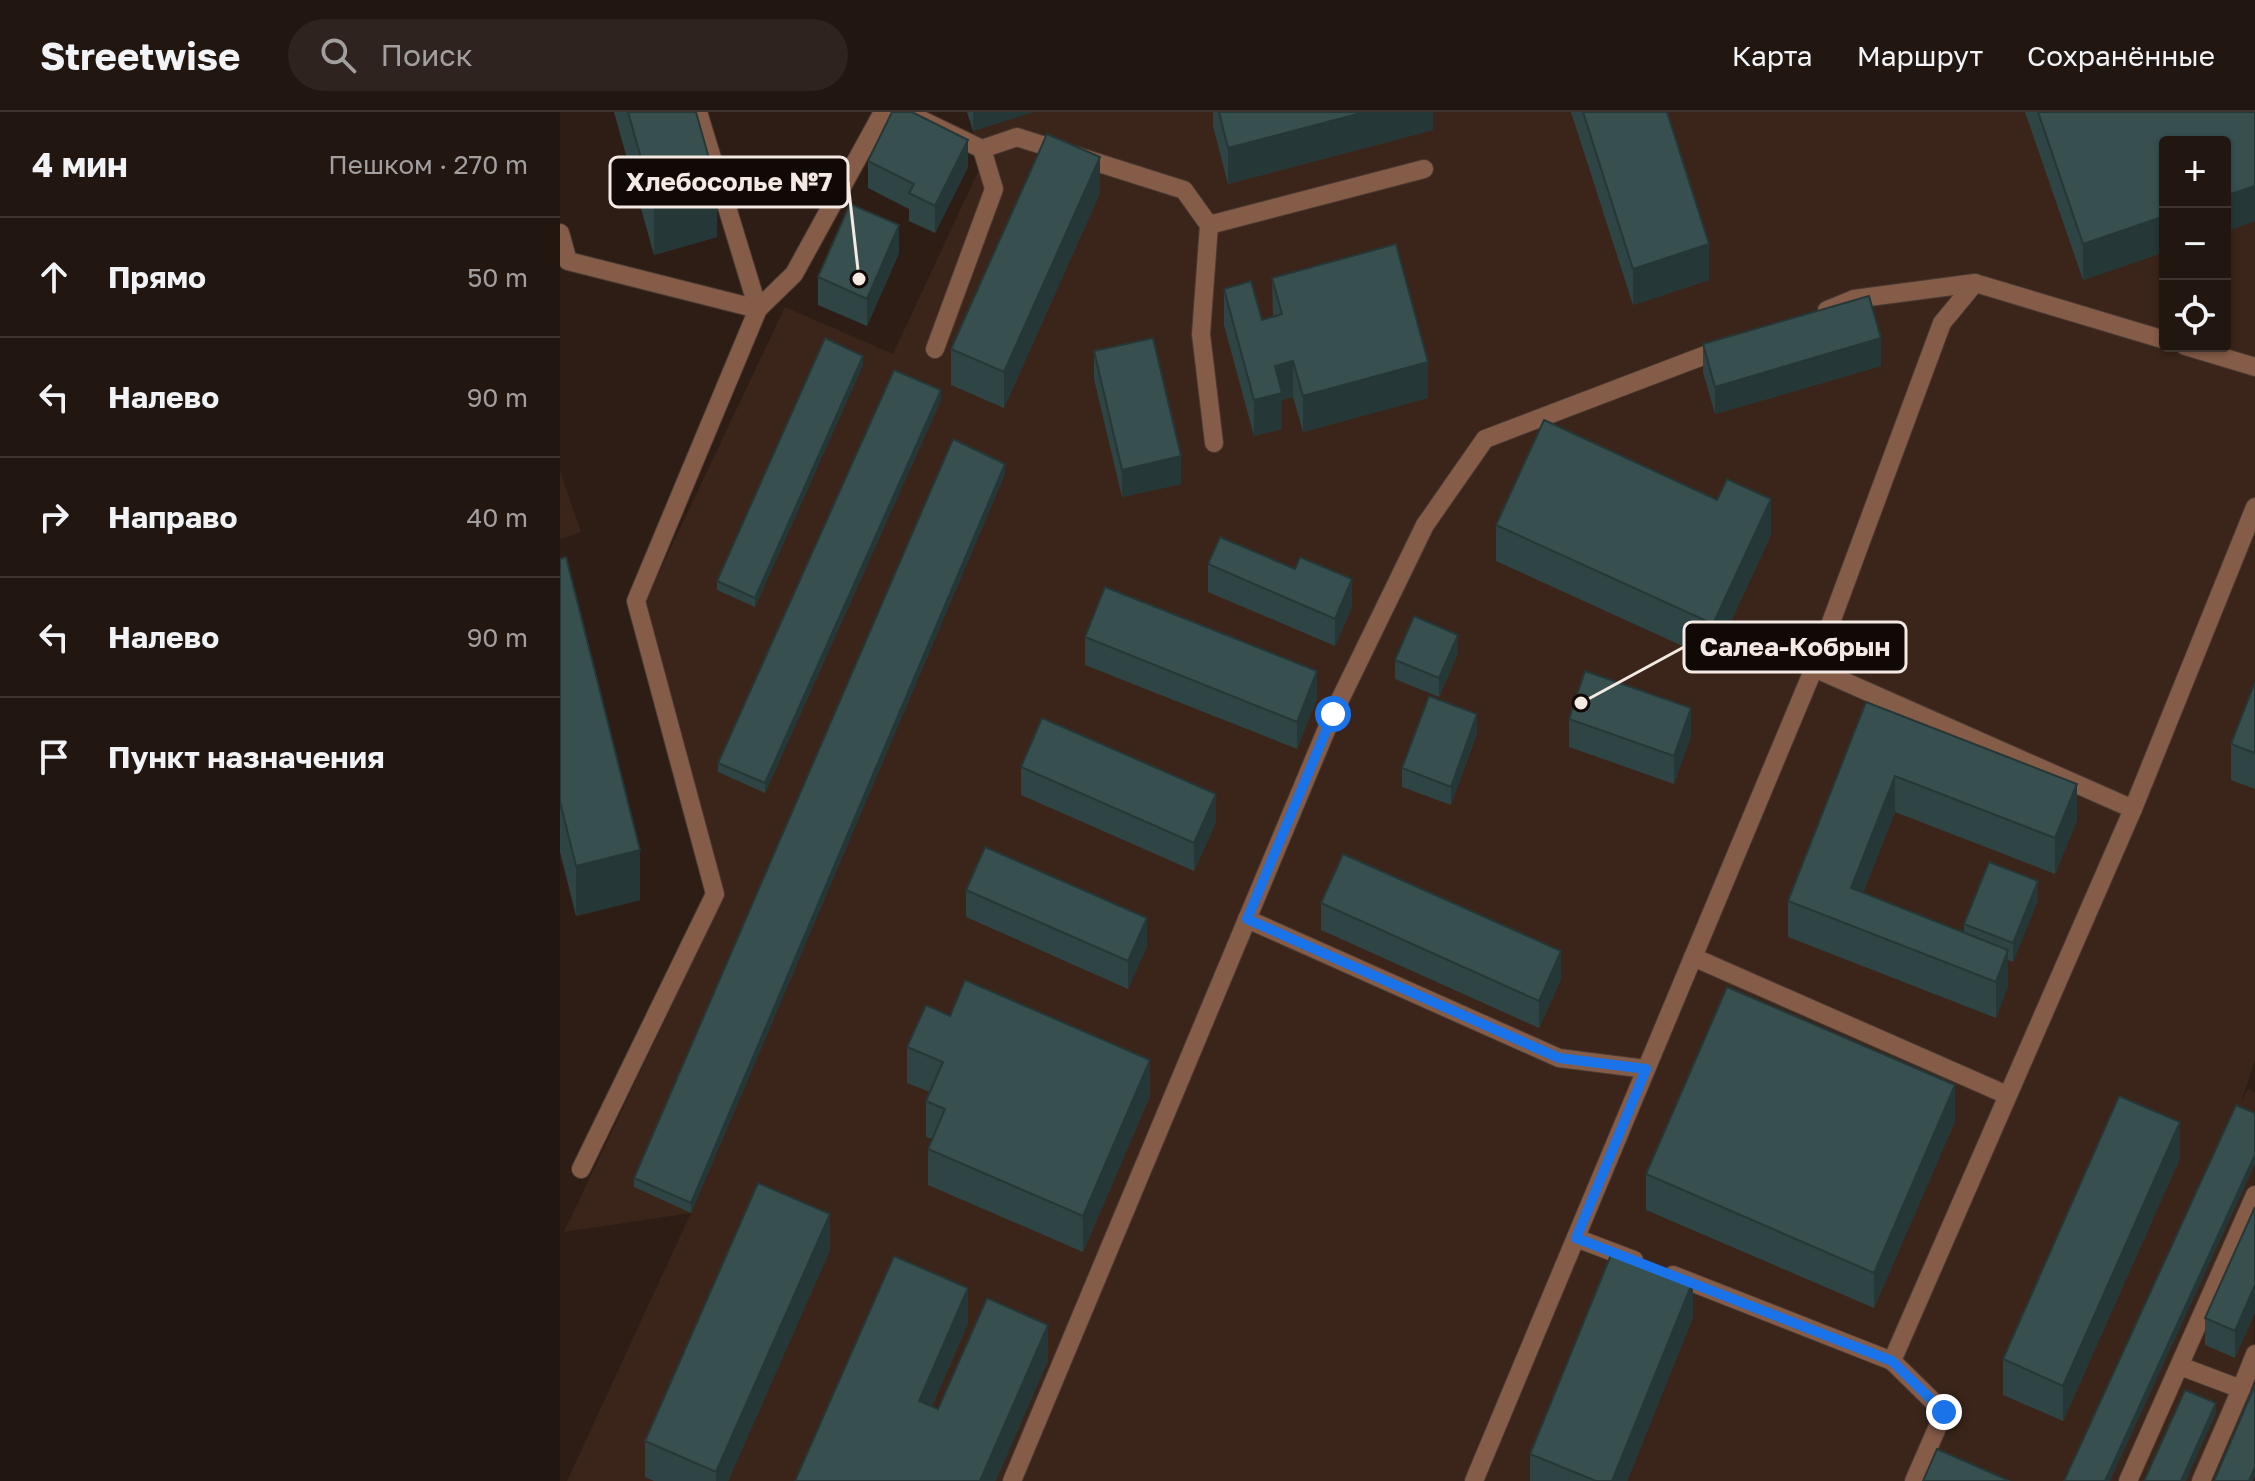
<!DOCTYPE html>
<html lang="ru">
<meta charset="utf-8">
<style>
:root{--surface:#221610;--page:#2e231e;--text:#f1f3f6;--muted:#a29f9f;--line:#3f3530}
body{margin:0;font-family:"Golos Text",sans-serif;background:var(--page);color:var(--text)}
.controls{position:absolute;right:24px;top:24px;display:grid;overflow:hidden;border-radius:8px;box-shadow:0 2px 6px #0004}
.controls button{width:72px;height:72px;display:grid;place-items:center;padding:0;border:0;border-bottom:2px solid var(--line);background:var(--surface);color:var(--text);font:40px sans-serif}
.stop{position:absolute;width:24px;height:24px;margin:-18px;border:6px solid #1a73e8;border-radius:50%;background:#fff}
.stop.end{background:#1a73e8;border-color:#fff;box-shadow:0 2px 8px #0008}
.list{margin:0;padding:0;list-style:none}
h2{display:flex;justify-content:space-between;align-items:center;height:104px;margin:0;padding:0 32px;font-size:34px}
h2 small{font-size:26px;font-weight:400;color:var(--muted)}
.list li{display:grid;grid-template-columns:52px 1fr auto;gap:24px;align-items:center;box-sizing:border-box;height:120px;padding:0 32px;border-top:2px solid var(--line)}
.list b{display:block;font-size:30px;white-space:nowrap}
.list em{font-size:26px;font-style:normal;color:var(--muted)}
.icon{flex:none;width:44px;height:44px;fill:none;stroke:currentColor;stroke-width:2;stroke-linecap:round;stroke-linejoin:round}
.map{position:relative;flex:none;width:1695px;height:1369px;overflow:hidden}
header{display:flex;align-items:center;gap:48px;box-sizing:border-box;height:112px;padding:0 40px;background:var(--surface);border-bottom:2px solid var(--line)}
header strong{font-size:38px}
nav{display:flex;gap:44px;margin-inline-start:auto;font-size:28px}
.search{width:560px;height:72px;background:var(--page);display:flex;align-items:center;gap:20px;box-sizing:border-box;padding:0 28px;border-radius:44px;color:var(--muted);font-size:30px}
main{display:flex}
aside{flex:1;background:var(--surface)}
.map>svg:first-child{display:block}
</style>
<header>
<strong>Streetwise</strong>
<div class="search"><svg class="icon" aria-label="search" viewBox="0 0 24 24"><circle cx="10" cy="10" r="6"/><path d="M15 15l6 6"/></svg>Поиск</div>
<nav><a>Карта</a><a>Маршрут</a><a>Сохранённые</a></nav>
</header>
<main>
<aside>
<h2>4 мин<small>Пешком · 270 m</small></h2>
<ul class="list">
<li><svg class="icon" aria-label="ahead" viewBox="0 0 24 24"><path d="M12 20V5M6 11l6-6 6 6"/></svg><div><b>Прямо</b></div><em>50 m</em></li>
<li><svg class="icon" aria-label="left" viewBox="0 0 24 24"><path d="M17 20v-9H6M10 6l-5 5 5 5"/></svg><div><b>Налево</b></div><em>90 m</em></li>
<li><svg class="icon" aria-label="right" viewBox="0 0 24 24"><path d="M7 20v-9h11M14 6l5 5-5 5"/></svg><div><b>Направо</b></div><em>40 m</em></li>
<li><svg class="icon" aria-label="left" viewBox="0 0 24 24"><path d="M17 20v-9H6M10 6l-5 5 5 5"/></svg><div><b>Налево</b></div><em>90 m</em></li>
<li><svg class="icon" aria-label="arrive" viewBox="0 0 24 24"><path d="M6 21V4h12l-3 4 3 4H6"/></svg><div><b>Пункт назначения</b></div></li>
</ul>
</aside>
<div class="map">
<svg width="1695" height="1369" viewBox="0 0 1695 1369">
<rect width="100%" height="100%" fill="#2d1d15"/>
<g fill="#3b251a" fill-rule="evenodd">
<path d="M473 0H1695V949L1681 990 1688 977 1695 980 1693 1369H7L131 1101 4 1120 162 788 85 490 225 195 333 242 423 49 413 19ZM1605 30H1665V234H1605Z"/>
<path d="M0 359 21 420 0 427Z"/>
</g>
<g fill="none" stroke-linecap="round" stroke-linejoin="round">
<defs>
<g id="service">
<path d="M138 0 198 197"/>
<path d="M345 0 422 37 457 25 624 78 649 113 864 57"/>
<path d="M649 113 641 222 654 331"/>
<path d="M0 121 8 149 198 197"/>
<path d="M1267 198 1294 187 1415 171 1605 228"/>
<path d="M1625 234 1695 255"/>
<path d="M375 237 434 77 422 37"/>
<path d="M1254 556 1573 697 1695 395"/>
<path d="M687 807 999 946 1086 957"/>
<path d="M1133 845 1447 983"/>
<path d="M21 1057 155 782 76 489 198 197 234 162 323 0"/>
<path d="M1016 1126 1074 1148"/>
<path d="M1113 1163 1332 1249 1573 697"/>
<path d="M1332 1249 1384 1300 1354 1369"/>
<path d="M1620 1254 1681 1277 1641 1369"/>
<path d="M1681 1277 1695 1242"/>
<path d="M452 1369 773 602 865 413 925 327 1164 236"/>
<path d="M914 1369 1254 556 1382 211 1415 171"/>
<path d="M1568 1369 1695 1083"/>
</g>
</defs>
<use href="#service" stroke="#493a32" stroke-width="20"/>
<use href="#service" stroke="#845c48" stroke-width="18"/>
</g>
<g fill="#2f4444">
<path d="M54 0H136L157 125 94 143Z"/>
<path d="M407 0H473L413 19Z"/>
<path d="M653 0H873V18L668 72 653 14Z"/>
<path d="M1011 0H1107L1149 168 1073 193Z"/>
<path d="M1465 0H1695V109L1665 120V30H1605V140L1523 168Z"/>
<path d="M308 49 408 55 375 121 349 109V97L308 76Z"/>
<path d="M540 81 444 296 391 273V237Z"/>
<path d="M339 141 307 214 258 193V165Z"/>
<path d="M712 166 868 286 743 320 733 285 722 288V317L694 324 664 213V177L702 208 713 205Z"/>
<path d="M1143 232 1321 254 1155 302 1143 260Z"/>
<path d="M534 239 621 372 562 385 534 267Z"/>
<path d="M303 253 195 495 157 478V469Z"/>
<path d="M381 288 205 681 158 660V651Z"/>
<path d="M445 362 131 1101 74 1075V1066Z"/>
<path d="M936 413 1211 423 1153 548 936 449Z"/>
<path d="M0 447 80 788 16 804 0 740Z"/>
<path d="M648 452 792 495 775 534 648 480Z"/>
<path d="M525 525 757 587 737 637 525 553Z"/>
<path d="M898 541 879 585 835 567V548Z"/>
<path d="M1695 570V677L1671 668V632Z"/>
<path d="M1306 590 1517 708 1495 762 1335 700 1303 781 1404 820V812L1478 788 1453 850 1448 848V874L1436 906 1228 825V789Z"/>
<path d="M1009 607 1131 624 1114 672 1009 635Z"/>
<path d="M917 621 891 693 842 675V656Z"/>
<path d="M461 655 656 710 634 759 461 683Z"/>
<path d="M406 778 587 834 568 877 406 805Z"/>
<path d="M761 791 1001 867 979 916 761 818Z"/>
<path d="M347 935 590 984 523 1140 368 1073V1037L372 1027 366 1025V989L370 980 347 971Z"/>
<path d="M1395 1009 1314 1196 1086 1098V1062Z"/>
<path d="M1620 1046 1503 1309 1443 1283V1247Z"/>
<path d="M1695 1095 1675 1246 1645 1233V1206Z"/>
<path d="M270 1138 168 1369H94L85 1365V1329Z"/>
<path d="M1133 1205 1067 1369H970V1342Z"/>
</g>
<g fill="#263737">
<path d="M413 0H473L413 19Z"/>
<path d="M805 0H873V18L668 72V36Z"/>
<path d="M408 28V55L375 121V94Z"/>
<path d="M540 45V81L444 296V260Z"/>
<path d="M1695 74V109L1665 120V84Z"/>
<path d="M157 75V125L94 143V92Z"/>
<path d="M1605 104V140L1523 168V132Z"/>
<path d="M339 113V141L307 214V187Z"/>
<path d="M1149 132V168L1073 193V157Z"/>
<path d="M1321 226V254L1155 302V275Z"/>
<path d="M303 244V253L195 495V486Z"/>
<path d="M733 249V285L722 288V317L694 324V288L715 254Z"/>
<path d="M868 250V286L743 320V284Z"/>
<path d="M381 278V288L205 681V671Z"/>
<path d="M621 344V372L562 385V358Z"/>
<path d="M445 352V362L131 1101V1091Z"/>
<path d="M1211 387V423L1153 548V512Z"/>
<path d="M792 467V495L775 534V507Z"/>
<path d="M898 523V541L879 585V566Z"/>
<path d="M757 559V587L737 637V610Z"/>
<path d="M1131 596V624L1114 672V644Z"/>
<path d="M917 602V621L891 693V675Z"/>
<path d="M1335 664V700L1291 812V776Z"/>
<path d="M1517 672V708L1495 762V726Z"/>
<path d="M656 682V710L634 759V731Z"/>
<path d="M80 738V788L16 804V754Z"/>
<path d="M1478 769V788L1453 850V831Z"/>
<path d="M587 806V834L568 877V849Z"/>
<path d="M1448 838V874L1436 906V870Z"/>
<path d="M1001 839V867L979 916V889Z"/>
<path d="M590 948V984L523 1140V1104Z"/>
<path d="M1395 973V1009L1314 1196V1161Z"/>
<path d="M1620 1010V1046L1503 1309V1274Z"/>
<path d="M1695 1043V1052L1550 1369H1545Z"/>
<path d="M270 1102V1138L168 1369H156V1360Z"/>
<path d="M1133 1169V1205L1067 1369H1052Z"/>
<path d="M1695 1173V1201L1675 1246V1219Z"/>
<path d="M408 1176V1212L359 1325V1289Z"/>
<path d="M488 1213V1249L436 1369H420Z"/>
<path d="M1656 1291V1301L1626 1369H1621Z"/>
<path d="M1695 1355V1364L1693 1369H1689Z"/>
</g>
<g fill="#374f4f" stroke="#263737" stroke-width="2">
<path d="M68 0H136L157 75 94 92Z"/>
<path d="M332 0H352L408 28 375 94 349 81 354 72 308 49Z"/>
<path d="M659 0H805L668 36Z"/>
<path d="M1023 0H1107L1149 132 1073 157Z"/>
<path d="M1478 0H1695V74L1665 84V30H1605V104L1523 132Z"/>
<path d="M487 22 540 45 444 260 391 237Z"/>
<path d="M290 92 339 113 307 187 258 165Z"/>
<path d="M836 132 868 250 743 284 733 249 715 254 722 281 694 288 664 177 691 169 702 208 722 202 712 166Z"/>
<path d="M1309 184 1321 226 1155 275 1143 232Z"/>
<path d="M265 226 303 244 195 486 157 469Z"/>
<path d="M593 226 621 344 562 358 534 239Z"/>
<path d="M334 258 381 278 205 671 158 651Z"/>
<path d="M984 308 1157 388 1167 367 1211 387 1153 512 936 413Z"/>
<path d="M393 327 445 352 131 1091 74 1066Z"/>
<path d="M660 425 735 457 740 445 792 467 775 507 648 452Z"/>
<path d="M6 445 80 738 16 754 0 690V447Z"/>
<path d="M545 475 757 559 737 610 525 525Z"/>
<path d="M854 504 898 523 879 566 835 548Z"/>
<path d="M1025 559 1131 596 1114 644 1009 607Z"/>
<path d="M1695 570V641L1671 632Z"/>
<path d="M869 584 917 602 891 675 842 656Z"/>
<path d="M1306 590 1517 672 1495 726 1335 664 1291 776 1448 838 1436 870 1228 789Z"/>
<path d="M482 606 656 682 634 731 461 655Z"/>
<path d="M425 735 587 806 568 849 406 778Z"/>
<path d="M783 742 1001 839 979 889 761 791Z"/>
<path d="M1429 750 1478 769 1453 831 1404 812Z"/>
<path d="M405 868 590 948 523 1104 368 1037 385 997 366 989 383 950 347 935 366 893 390 904Z"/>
<path d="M1167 875 1395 973 1314 1161 1086 1062Z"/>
<path d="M1559 984 1620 1010 1503 1274 1443 1247Z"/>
<path d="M1676 993 1695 1001V1043L1545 1369H1504Z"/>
<path d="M198 1071 270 1102 156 1360 85 1329Z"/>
<path d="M1695 1095V1173L1675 1219 1645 1206Z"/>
<path d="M1053 1138 1133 1169 1052 1369H1036L970 1342Z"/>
<path d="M334 1144 408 1176 359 1289 378 1297 427 1186 488 1213 420 1369H235Z"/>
<path d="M1695 1273V1355L1689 1369H1654Z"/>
<path d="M1625 1278 1656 1291 1621 1369H1584Z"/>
<path d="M1377 1337 1450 1369H1363Z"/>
</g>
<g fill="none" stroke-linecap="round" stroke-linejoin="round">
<path stroke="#1a73e8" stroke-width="10" d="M773 602 687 807 999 946 1086 957 1016 1126 1332 1249 1384 1300"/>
</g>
<path fill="none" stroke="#f4e9e3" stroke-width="3" d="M299 167L288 70M1021 591L1124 535"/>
<g fill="#f4e9e3" stroke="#100906" stroke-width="3">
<circle cx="299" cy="167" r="8"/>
<circle cx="1021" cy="591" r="8"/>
</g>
<g fill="#100906" stroke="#f4e9e3" stroke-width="3">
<rect x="50" y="45" width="238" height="50" rx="8"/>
<rect x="1124" y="510" width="222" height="50" rx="8"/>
</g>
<g font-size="26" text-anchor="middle" font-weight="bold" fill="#f4e9e3">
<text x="169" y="79">Хлебосолье №7</text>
<text x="1235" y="544">Салеа-Кобрын</text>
</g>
</svg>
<div class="controls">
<button>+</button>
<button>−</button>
<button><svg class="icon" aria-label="locate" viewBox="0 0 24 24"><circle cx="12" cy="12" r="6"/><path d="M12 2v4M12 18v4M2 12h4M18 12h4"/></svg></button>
</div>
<div class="stop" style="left:773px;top:602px"></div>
<div class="stop end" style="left:1384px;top:1300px"></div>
</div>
</main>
